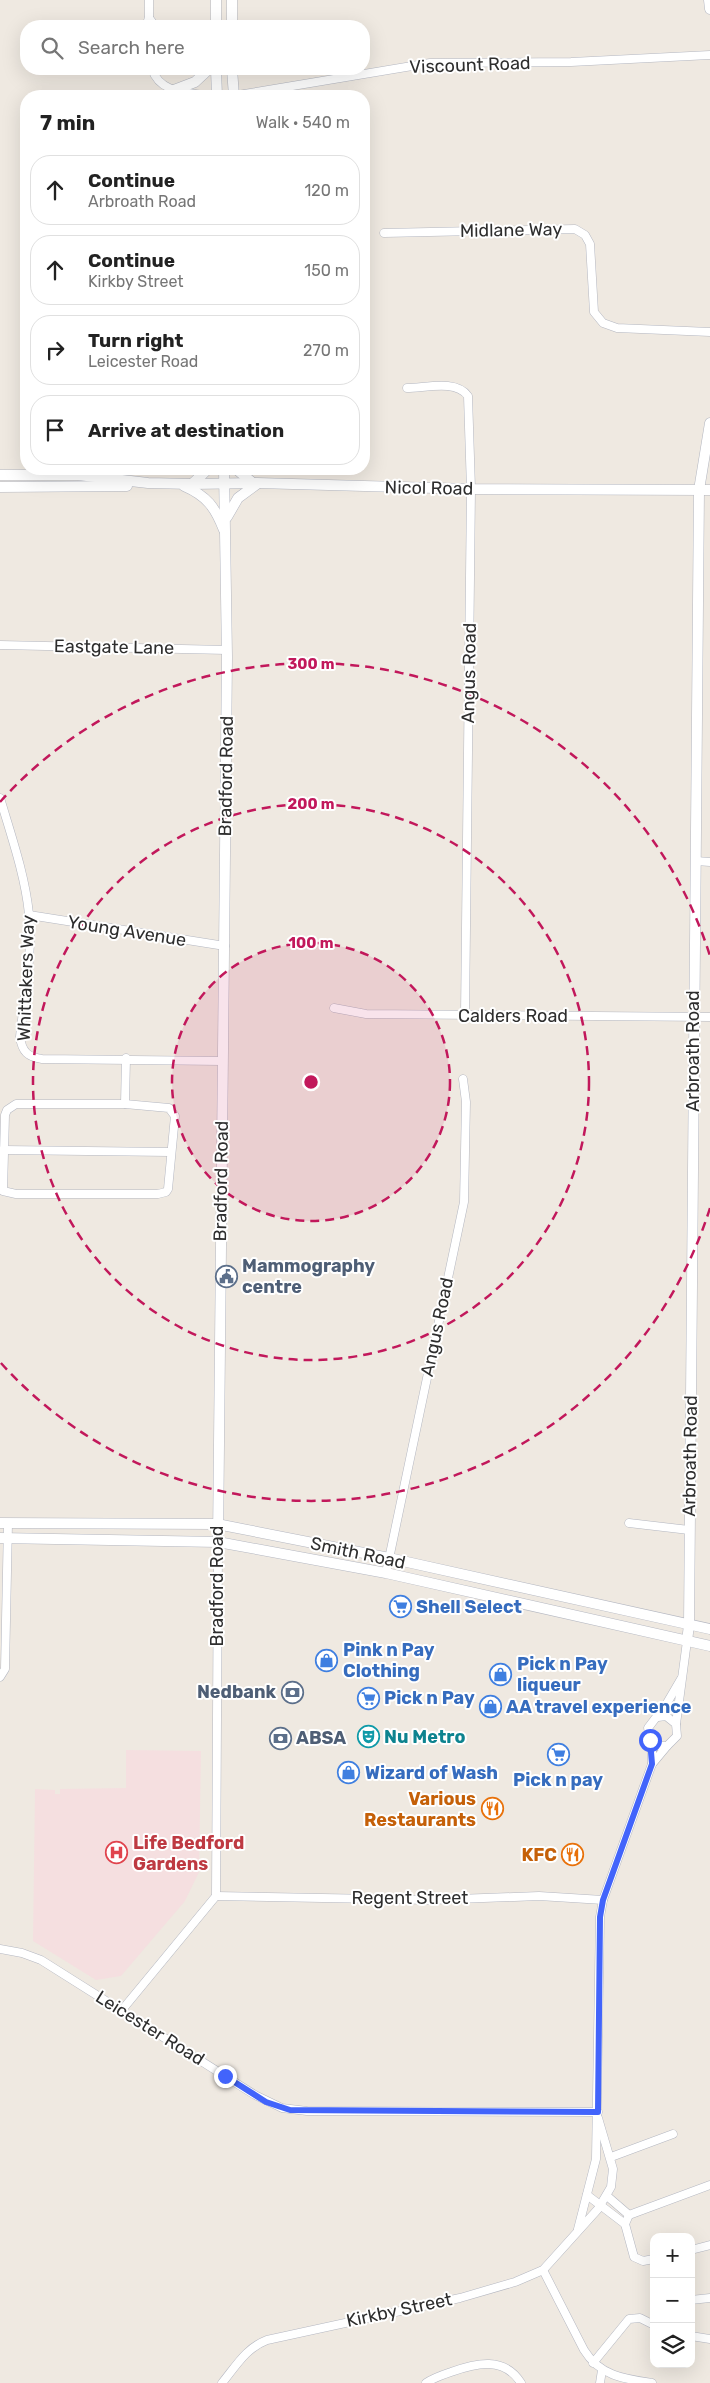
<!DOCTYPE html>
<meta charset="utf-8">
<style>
:root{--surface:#fff;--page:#f6f6f6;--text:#222;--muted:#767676;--line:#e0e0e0}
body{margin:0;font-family:Rubik,sans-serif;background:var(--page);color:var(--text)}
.controls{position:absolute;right:15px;bottom:15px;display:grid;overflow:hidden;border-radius:10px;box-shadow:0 5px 20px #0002}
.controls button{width:45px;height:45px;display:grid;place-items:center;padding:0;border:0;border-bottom:1px solid var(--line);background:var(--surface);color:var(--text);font:25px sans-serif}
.stop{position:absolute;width:15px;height:15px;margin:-11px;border:4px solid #4264fb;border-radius:50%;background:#fff}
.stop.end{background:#4264fb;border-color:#fff;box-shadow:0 1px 5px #0008}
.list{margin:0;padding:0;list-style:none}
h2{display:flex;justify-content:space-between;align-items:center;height:65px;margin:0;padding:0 20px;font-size:21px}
h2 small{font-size:16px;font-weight:400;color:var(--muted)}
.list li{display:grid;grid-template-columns:32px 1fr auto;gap:15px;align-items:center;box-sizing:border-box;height:70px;margin:0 10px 10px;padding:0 10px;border:1px solid var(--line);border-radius:20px}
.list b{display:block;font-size:19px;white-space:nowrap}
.list p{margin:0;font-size:16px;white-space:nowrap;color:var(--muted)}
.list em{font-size:16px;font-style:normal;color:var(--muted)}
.icon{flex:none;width:28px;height:28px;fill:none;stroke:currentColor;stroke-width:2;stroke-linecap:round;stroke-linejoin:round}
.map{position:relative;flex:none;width:710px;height:2383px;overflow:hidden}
.search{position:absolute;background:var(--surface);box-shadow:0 5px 20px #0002;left:20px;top:20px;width:350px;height:55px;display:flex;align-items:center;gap:12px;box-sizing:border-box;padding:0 18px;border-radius:20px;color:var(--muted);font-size:19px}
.panel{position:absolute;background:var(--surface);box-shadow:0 5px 20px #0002;left:20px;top:90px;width:350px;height:385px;border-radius:20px}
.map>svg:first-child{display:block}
</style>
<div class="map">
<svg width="710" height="2383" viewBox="0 0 710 2383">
<rect width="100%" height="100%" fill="#efe9e1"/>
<path fill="#f5dfe0" d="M126 1750 201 1751 199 1872 185 1901 121 1976 96 1980 33 1941 35 1789 55 1790V1794H60V1789L126 1788Z"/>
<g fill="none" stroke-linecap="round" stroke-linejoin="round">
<defs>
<g id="street">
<path d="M149 18 155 26"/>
<path d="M146 26 149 18V0"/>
<path d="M152 69C160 94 188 92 210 96"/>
<path d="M232 96 430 63 571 62 710 55"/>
<path d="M384 233 575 229 585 235 590 244 594 312 603 323 617 328 710 332"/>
<path d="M407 388C425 388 456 379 468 396L471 489 465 1015"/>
<path d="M0 645 227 650"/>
<path d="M0 798C11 835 25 875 29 914 33 954 24 997 20 1037 22 1052 28 1057 42 1059L222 1061"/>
<path d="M696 861 710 862"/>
<path d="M29 915 225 946"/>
<path d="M334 1008 366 1014 710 1017"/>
<path d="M16 1104H125L169 1108 175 1116 168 1189 166 1192 158 1194H16L3 1191 5 1115 7 1110Z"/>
<path d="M125 1104 126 1058"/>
<path d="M3 1150 170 1152"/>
<path d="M629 1523 689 1530"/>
<path d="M386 1573 464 1202 466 1102 463 1079"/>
<path d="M0 1677 5 1669 8 1523"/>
<path d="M658 1717 666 1716 676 1724 677 1736 667 1746H659L652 1741 648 1728 667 1703 681 1679"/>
<path d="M676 1724 687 1641"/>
<path d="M652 1764V1741"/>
<path d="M216 1896 431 1900 539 1896 603 1900"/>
<path d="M0 1949 22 1953 41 1960 255 2095 282 2108 307 2111 598 2112"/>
<path d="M122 2010 216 1896 218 1542"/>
<path d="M611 2157 673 2134"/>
<path d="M587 2195 625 2224"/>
<path d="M607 2196 629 2215"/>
<path d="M578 2229 596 2159 600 1917 603 1900 652 1764 667 1746"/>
<path d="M691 2250 710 2245"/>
<path d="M654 2259 643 2261 634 2257 625 2224 629 2215 710 2185"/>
<path d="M543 2270 584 2350C600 2376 624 2379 652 2383"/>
<path d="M691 2300 710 2298"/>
<path d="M691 2336 710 2339"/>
<path d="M593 2363 629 2319 640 2318 654 2325"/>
<path d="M222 2383C236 2366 246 2348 267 2340L460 2298 515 2282 543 2270 598 2209 611 2187 613 2169 598 2118"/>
<path d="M426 2383C433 2378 442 2375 451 2372 476 2363 504 2356 521 2383"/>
<path d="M600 2383 602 2370"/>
</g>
<g id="secondary">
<path d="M232 0V26"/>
<path d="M709 0 710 9"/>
<path d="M216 26V0"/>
<path d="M216 69 217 96"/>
<path d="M232 69 234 96"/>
<path d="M174 90 195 82 209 69"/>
<path d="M236 469 253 483"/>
<path d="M0 475H78L148 483 192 484 257 483 471 489 710 490"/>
<path d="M192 484 208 469"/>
<path d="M184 486C207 496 215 507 224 530"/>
<path d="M0 487 127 486"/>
<path d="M227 517 238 498 257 484"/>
<path d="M0 1523 217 1524 389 1558 710 1629"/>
<path d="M0 1538 218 1542 386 1573 710 1646"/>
<path d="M218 1542 227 657 224 469"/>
<path d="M687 1641 689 1625 699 490 710 423"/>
</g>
</defs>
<use href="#street" stroke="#b4b7c1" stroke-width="9"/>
<use href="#secondary" stroke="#b4b7c1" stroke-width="11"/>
<use href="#street" stroke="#fff" stroke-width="8"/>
<use href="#secondary" stroke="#fff" stroke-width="10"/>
</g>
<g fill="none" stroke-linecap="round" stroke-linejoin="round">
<path stroke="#4264fb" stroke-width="6" d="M225 2076 266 2102 290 2110 598 2112 600 1917 603 1900 652 1764 650 1740"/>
</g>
<circle cx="311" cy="1082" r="139" fill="#c2185b" fill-opacity=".12"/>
<g fill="none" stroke="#c2185b" stroke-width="2.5" stroke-dasharray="9 6">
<circle cx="311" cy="1082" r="139"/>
<circle cx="311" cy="1082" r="278"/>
<path d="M710 1208A418 418 0 0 1 0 1362M0 802A418 418 0 0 1 710 956"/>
</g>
<defs>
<symbol id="civic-ring" viewBox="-11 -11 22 22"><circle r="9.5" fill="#fff" stroke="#5c6f8a" stroke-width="1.5"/><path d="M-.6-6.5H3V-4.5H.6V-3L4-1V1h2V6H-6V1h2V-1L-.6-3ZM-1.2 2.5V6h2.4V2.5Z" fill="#5c6f8a"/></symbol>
<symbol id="supermarket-ring" viewBox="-11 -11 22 22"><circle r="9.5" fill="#fff" stroke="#3f7fe0" stroke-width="1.5"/><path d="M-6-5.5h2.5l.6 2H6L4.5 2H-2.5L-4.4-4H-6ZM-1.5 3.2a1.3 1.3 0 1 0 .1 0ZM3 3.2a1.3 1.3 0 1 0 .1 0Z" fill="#3f7fe0"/></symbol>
<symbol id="shop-ring" viewBox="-11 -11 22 22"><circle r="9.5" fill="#fff" stroke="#3f7fe0" stroke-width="1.5"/><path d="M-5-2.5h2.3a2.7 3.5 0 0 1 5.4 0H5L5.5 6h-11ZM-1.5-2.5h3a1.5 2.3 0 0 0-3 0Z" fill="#3f7fe0"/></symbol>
<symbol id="bank-ring" viewBox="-11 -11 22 22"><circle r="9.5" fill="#fff" stroke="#5c6f8a" stroke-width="1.5"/><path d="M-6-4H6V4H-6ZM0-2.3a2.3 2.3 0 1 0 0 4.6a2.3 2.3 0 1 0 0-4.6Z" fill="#5c6f8a"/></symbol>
<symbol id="theatre-ring" viewBox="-11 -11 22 22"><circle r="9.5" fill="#fff" stroke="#0f9aa8" stroke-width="1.5"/><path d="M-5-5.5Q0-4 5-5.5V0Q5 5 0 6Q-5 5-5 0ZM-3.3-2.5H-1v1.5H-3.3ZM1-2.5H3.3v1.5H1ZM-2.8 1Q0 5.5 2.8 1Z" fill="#0f9aa8"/></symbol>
<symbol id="restaurant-ring" viewBox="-11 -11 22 22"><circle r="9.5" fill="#fff" stroke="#e8710a" stroke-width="1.5"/><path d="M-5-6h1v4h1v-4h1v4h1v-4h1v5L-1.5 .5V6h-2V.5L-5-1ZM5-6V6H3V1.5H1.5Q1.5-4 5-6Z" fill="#e8710a"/></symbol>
<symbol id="hospital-ring" viewBox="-11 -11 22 22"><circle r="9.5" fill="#fff" stroke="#e0444e" stroke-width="1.5"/><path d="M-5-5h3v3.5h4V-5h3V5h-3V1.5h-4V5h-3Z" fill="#e0444e"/></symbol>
</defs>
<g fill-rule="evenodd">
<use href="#civic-ring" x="214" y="1264" width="25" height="25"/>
<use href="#supermarket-ring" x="388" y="1594" width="25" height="25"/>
<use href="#shop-ring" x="314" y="1648" width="25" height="25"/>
<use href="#shop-ring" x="488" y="1662" width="25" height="25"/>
<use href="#bank-ring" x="280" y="1680" width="25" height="25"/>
<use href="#supermarket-ring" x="356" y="1686" width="25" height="25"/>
<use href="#shop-ring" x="478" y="1694" width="25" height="25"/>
<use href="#theatre-ring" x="356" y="1724" width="25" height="25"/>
<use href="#bank-ring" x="268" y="1726" width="25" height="25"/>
<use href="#supermarket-ring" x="546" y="1742" width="25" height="25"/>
<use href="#shop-ring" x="336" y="1760" width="25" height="25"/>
<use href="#restaurant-ring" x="480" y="1796" width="25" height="25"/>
<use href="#hospital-ring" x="104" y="1840" width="25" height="25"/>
<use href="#restaurant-ring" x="560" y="1842" width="25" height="25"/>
</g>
<g text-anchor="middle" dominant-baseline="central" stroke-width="4" stroke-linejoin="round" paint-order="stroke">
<g font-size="18" fill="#2e2e2e" stroke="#fff">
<text transform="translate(470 65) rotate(-2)">Viscount Road</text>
<text transform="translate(511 230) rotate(-1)">Midlane Way</text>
<text transform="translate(429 488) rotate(1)">Nicol Road</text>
<text transform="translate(114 647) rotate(1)">Eastgate Lane</text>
<text transform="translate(469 673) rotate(-89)">Angus Road</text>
<text transform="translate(226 776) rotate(-89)">Bradford Road</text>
<text transform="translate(127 931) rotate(9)">Young Avenue</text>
<text transform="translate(26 978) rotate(-88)">Whittakers Way</text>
<text x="513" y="1016">Calders Road</text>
<text transform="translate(693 1051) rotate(-90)">Arbroath Road</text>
<text transform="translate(221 1181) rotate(-89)">Bradford Road</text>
<text transform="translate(437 1327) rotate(-78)">Angus Road</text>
<text transform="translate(690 1456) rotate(-89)">Arbroath Road</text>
<text transform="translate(358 1553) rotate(12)">Smith Road</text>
<text transform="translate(217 1586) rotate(-90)">Bradford Road</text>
<text x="410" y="1898">Regent Street</text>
<text transform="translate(150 2028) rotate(32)">Leicester Road</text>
<text transform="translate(399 2310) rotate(-12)">Kirkby Street</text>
</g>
<g font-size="18" font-weight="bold" fill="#4e5e75" stroke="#fff" text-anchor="start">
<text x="242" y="1266">Mammography<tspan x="242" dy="21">centre</tspan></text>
<text x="276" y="1692" text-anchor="end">Nedbank</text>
<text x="296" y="1738">ABSA</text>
</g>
<g font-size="18" font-weight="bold" fill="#366cbe" stroke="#fff" text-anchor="start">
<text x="416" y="1607">Shell Select</text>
<text x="343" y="1650">Pink n Pay<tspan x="343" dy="21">Clothing</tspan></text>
<text x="517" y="1664">Pick n Pay<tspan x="517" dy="21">liqueur</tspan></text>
<text x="384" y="1698">Pick n Pay</text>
<text x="506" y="1707">AA travel experience</text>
<text x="365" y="1773">Wizard of Wash</text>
<text x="558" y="1780" text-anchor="middle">Pick n pay</text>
</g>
<g font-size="18" font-weight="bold" fill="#0d838f" stroke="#fff" text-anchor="start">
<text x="384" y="1737">Nu Metro</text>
</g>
<g font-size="18" font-weight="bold" fill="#c56008" stroke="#fff" text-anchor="end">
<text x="476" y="1799">Various<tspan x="476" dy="21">Restaurants</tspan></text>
<text x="557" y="1855">KFC</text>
</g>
<g font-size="18" font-weight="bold" fill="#be3a42" stroke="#fff" text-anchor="start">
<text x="133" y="1843">Life Bedford<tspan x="133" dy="21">Gardens</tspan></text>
</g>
</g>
<circle cx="311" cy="1082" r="8" fill="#c2185b" stroke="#fff" stroke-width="2.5"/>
<g font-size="15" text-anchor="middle" font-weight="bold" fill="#c2185b" stroke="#fff" stroke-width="4" stroke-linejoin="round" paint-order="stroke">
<text x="311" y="669">300 m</text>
<text x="311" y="809">200 m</text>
<text x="311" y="948">100 m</text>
</g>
</svg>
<div class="controls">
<button>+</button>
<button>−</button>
<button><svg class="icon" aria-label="layers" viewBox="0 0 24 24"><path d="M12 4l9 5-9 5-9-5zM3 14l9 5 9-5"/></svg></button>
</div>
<div class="stop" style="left:650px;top:1740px"></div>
<div class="stop end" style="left:225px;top:2076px"></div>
<div class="search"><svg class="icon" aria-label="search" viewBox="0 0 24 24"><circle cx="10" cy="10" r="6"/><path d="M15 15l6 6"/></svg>Search here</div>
<section class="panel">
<h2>7 min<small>Walk · 540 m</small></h2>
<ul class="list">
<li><svg class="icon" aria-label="ahead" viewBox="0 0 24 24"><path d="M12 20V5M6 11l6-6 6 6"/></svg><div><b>Continue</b><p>Arbroath Road</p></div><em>120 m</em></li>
<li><svg class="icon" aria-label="ahead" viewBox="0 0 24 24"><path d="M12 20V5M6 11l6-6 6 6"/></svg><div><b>Continue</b><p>Kirkby Street</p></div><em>150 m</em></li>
<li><svg class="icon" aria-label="right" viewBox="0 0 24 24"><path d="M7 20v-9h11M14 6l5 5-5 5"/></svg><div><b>Turn right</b><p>Leicester Road</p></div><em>270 m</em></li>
<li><svg class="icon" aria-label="arrive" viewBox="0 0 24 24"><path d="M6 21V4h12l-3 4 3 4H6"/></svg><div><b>Arrive at destination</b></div></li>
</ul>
</section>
</div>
